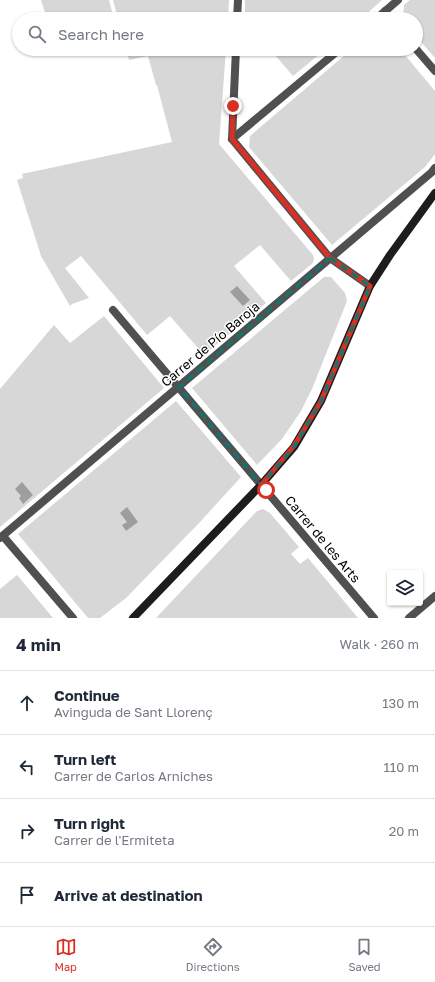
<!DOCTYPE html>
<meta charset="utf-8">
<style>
:root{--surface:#fff;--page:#f6f6f7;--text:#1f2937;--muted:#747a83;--line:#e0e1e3;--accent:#d93025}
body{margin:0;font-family:"Golos Text",sans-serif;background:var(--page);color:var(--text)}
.controls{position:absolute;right:12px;bottom:12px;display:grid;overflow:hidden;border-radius:4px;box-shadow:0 1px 3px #0004}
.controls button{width:36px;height:36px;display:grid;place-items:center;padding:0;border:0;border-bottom:1px solid var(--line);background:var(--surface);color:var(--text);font:20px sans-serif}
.stop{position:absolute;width:12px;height:12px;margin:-9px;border:3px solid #d93025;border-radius:50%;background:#fff}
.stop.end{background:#d93025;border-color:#fff;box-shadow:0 1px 4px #0008}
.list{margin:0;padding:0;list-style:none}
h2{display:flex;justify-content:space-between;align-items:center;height:52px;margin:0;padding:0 16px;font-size:17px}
h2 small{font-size:13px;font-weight:400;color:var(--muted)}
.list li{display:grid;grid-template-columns:26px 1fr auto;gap:12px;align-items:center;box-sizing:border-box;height:64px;padding:0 16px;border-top:1px solid var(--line)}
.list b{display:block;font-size:15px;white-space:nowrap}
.list p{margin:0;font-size:13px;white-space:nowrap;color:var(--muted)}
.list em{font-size:13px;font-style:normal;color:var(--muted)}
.icon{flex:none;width:22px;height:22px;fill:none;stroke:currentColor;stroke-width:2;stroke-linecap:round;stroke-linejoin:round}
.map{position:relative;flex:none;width:435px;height:618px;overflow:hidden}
.search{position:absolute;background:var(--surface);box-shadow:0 1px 3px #0004;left:12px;right:12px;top:12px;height:44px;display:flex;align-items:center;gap:10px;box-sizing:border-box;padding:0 14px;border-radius:22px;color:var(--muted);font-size:15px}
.sheet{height:308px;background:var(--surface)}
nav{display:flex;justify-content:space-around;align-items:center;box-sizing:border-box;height:56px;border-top:1px solid var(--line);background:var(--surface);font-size:11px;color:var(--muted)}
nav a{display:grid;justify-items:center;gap:2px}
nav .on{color:var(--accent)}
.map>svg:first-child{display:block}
</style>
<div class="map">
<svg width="435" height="618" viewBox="0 0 435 618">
<rect width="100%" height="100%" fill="#fff"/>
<g fill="#d7d7d7">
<path d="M41 0H109L114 19H47Z"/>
<path d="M113 0H229L228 19H118Z"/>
<path d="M245 0H382L361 19H245Z"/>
<path d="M410 0H435V58L416 36V19H403L404 5Z"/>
<path d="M126 49H226L219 144 313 255 314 259 313 263 291 281 260 245 234 266 266 303 204 355 170 316 147 335 81 256 65 268 89 298 72 304 70 306 41 256 17 180 23 178 22 174 172 142 157 85H156L148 56 129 60Z"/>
<path d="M247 49H326L293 76 274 54Z"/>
<path d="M352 49H400L435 91V154L425 167 332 245 249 147 250 136Z"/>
<path d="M324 277H331L345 293 347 301 312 389 301 411 282 439 257 465 192 388Z"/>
<path d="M104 316 164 388 0 527V389L54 325 70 343Z"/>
<path d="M176 401 241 477 200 522 126 598 100 618H88L18 534Z"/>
<path d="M263 509 270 513 299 547 291 554 300 564 308 558 358 618H156L257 511Z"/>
<path d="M17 575 53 618H0V589Z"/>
</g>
<g fill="#9e9e9e">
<path d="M237 286 250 300 243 306 230 292Z"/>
<path d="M22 482 33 495 23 504 19 498 21 496 15 489Z"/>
<path d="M127 507 138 522 126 531 122 525 127 522 120 513Z"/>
</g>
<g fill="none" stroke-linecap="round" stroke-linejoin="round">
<g stroke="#505050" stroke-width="8">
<path d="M385 11 391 19"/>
<path d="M237 19 238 0"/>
<path d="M376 19 398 0"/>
<path d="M416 49 435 71"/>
<path d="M232 139 330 258 370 286"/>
<path d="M232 139 340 49"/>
<path d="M232 139 236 49"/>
<path d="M113 310 374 618"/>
<path d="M3 536 73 618"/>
<path d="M0 538 432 172 435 168"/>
<path d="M409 618 435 596"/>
</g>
<path stroke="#1d1d1d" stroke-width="8" d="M133 618 261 485 294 447 321 401 370 286 390 255 435 193"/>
</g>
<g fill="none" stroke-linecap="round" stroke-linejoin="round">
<path stroke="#d93025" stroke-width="5" d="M233 106 232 139 330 258 370 286 321 401 294 446 261 485 266 490"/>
</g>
<path fill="none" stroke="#0f766e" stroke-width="3" stroke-dasharray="8 5" stroke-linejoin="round" d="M330 258 370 286 321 401 294 447 261 485 179 387Z"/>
<g text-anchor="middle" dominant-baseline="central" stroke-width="3" stroke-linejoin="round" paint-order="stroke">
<g font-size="13" fill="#000" stroke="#fff">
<text transform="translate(210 344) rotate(-40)">Carrer de Pío Baroja</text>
<text transform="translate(323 539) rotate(50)">Carrer de les Arts</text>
</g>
</g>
</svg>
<div class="controls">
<button><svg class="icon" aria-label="layers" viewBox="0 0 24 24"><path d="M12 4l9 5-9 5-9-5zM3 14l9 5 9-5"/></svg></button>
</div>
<div class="stop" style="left:266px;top:490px"></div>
<div class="stop end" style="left:233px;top:106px"></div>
<div class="search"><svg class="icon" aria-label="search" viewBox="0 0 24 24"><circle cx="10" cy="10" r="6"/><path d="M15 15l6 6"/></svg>Search here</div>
</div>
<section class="sheet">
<h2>4 min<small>Walk · 260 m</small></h2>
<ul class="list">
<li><svg class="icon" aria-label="ahead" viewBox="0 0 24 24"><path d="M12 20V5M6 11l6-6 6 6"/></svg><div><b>Continue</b><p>Avinguda de Sant Llorenç</p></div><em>130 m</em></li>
<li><svg class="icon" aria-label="left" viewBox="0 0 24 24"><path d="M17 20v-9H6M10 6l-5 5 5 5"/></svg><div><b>Turn left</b><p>Carrer de Carlos Arniches</p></div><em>110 m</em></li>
<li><svg class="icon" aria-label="right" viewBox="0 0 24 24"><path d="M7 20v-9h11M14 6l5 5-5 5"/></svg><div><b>Turn right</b><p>Carrer de l'Ermiteta</p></div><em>20 m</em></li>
<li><svg class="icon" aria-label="arrive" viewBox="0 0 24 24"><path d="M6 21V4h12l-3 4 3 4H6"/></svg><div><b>Arrive at destination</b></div></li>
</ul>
</section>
<nav>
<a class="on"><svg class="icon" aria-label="map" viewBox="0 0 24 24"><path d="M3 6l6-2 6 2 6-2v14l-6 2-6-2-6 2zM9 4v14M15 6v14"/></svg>Map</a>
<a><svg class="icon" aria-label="directions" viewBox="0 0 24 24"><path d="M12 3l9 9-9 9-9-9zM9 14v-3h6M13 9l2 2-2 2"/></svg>Directions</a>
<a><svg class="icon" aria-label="saved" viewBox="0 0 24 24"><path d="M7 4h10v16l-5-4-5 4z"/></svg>Saved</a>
</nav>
